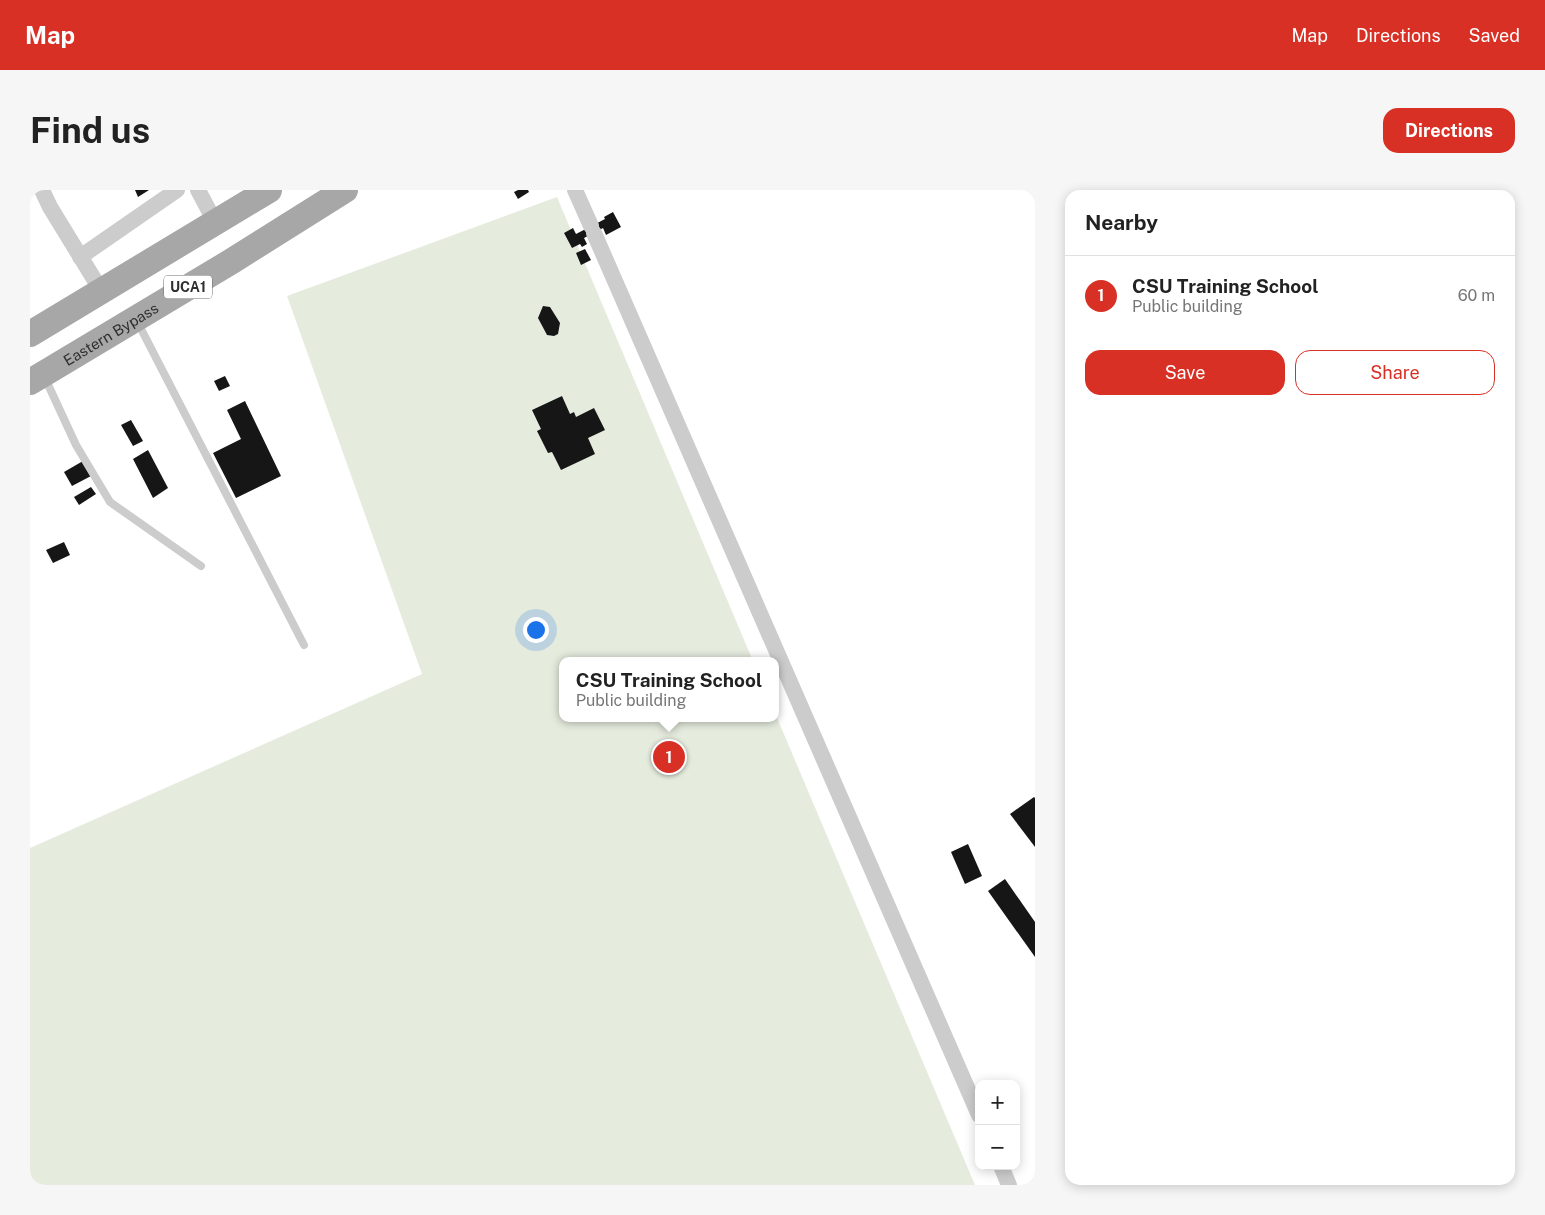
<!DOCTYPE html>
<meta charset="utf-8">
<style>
:root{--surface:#fff;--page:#f6f6f6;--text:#222;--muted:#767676;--line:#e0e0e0;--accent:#d93025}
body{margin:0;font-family:"Public Sans",sans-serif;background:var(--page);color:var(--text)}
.controls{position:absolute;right:15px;bottom:15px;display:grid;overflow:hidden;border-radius:10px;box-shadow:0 2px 12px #0003}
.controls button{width:45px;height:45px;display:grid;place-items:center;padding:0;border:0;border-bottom:1px solid var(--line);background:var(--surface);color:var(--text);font:25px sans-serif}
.you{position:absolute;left:505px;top:439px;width:18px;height:18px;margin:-12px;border:4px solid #fff;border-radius:50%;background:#1a73e8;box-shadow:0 0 0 8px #1a73e833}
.badge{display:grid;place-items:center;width:32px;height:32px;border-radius:50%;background:var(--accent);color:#fff;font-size:16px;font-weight:700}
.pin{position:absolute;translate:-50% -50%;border:2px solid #fff;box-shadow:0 1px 5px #0006}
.popup{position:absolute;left:529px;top:467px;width:220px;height:65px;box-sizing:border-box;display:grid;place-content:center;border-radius:10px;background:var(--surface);filter:drop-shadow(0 1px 4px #0005);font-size:16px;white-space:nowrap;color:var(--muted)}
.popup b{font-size:19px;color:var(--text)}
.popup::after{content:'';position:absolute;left:50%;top:100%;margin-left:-10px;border:10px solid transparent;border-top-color:var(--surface)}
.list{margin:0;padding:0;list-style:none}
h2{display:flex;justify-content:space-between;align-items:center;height:65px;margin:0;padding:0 20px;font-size:21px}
h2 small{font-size:16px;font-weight:400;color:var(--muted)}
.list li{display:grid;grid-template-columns:32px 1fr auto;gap:15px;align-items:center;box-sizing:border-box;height:80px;padding:0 20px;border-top:1px solid var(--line)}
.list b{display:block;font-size:19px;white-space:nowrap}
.list p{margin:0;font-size:16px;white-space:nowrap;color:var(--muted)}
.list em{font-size:16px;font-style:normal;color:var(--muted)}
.actions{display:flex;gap:10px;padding:15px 20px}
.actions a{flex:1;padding:11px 0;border:1px solid var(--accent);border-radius:15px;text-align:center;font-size:18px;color:var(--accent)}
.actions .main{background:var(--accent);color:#fff}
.map{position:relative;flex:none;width:1005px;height:995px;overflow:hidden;border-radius:15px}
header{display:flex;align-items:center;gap:30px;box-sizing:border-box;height:70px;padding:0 25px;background:var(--accent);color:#fff}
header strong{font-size:24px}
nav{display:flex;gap:28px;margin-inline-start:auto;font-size:18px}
.intro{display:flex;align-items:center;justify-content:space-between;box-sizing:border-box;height:120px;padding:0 30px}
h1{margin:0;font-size:35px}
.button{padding:12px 22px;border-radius:15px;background:var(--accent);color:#fff;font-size:18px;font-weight:700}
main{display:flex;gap:30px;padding:0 30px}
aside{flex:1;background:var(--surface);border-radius:15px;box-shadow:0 2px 12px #0003}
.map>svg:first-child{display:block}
</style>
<header>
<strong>Map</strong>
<nav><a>Map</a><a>Directions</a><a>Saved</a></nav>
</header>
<div class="intro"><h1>Find us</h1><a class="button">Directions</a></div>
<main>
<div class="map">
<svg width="1005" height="995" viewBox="0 0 1005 995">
<rect width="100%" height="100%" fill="#fff"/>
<path fill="#e5ecde" d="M527 7 723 471H533V528H745V523L945 995H0V658L392 484 257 106Z"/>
<g fill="#161616">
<path d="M105 0H119L108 7Z"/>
<path d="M488 0H498L499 2 488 9 484 2Z"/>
<path d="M583 22 591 37 576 45 573 38 554 48 557 54 552 57 550 54 542 58 534 43 543 38 546 44 575 29 574 27Z"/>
<path d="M555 59 561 70 551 75 546 63Z"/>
<path d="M513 116 520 117 530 133 528 144 524 146 517 145 508 128Z"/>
<path d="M195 186 200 196 189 201 184 191Z"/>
<path d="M532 206 540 224 544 222 546 227 564 218 575 240 558 248 565 264 531 280 522 262 518 263 507 241 511 239 502 220Z"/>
<path d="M215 211 251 286 206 308 183 263 211 249 197 220Z"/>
<path d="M101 230 113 251 103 256 91 235Z"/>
<path d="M118 260 138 298 123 308 103 269Z"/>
<path d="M53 271 61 286 42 296 34 282Z"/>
<path d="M61 297 66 304 49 315 44 307Z"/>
<path d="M34 352 40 365 23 373 16 360Z"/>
<path d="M1004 607 1005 608V657L980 624Z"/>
<path d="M938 654 952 686 935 694 921 662Z"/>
<path d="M975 689 1005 732V767L958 701Z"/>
</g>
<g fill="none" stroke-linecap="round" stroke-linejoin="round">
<g stroke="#ccc" stroke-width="8">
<path d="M108 133 274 455"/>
<path d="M15 188 46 255 80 312 171 376"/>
</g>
<g stroke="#ccc" stroke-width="16">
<path d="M12 0 20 17 72 102"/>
<path d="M168 0 185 32"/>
<path d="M545 0 561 36"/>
<path d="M564 43 949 925"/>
<path d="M50 67 147 0"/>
<path d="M971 976 979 995"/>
</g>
<g stroke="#a7a7a7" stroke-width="26">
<path d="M0 144 239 0"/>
<path id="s1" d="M0 192 202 71 315 0"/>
</g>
</g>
<g text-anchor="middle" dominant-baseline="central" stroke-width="5" stroke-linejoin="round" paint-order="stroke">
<rect fill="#fff" stroke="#6d6d6d" stroke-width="1" x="134" y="85.5" width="48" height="23" rx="4"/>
<g font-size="14" font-weight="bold" fill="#2f2f2f">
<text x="158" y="97">UCA1</text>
</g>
<g font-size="15" fill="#2f2f2f" stroke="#fff">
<text stroke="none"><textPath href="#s1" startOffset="94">Eastern Bypass</textPath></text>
</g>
</g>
</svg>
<div class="controls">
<button>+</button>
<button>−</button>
</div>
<div class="you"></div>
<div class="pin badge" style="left:639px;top:567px">1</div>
<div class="popup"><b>CSU Training School</b>Public building</div>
</div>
<aside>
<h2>Nearby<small></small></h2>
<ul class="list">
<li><span class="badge">1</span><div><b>CSU Training School</b><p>Public building</p></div><em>60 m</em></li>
</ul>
<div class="actions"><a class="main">Save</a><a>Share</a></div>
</aside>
</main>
